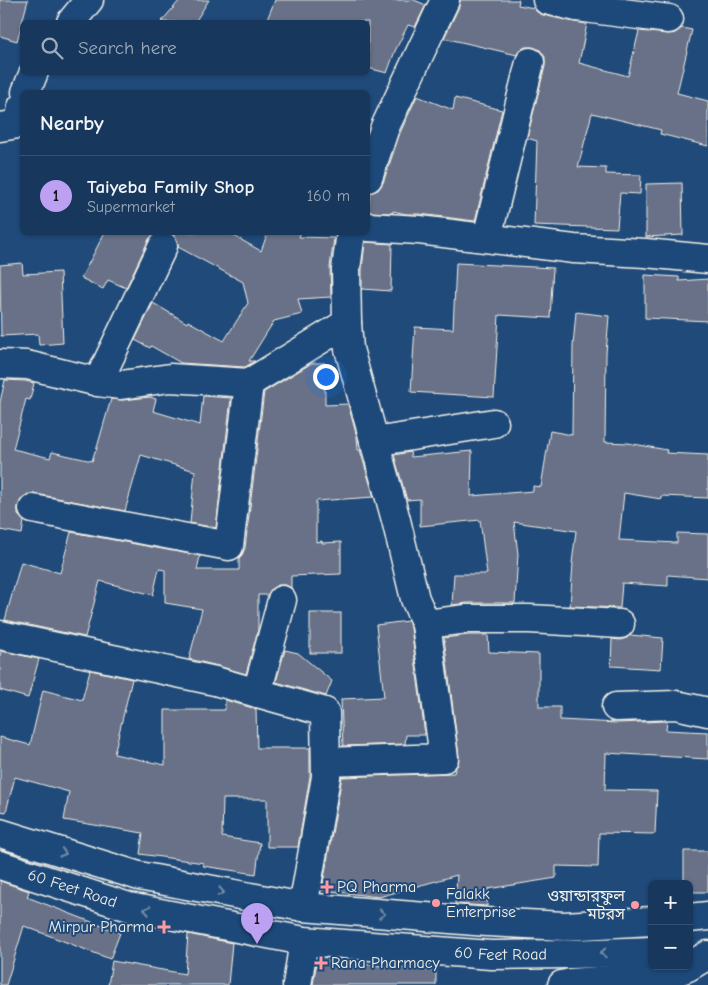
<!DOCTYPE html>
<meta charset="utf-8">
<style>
:root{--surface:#17385c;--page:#203f62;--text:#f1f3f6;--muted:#9eacbb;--line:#365272;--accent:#bca0f2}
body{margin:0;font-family:"Comic Neue","Noto Sans Bengali",sans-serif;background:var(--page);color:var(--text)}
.controls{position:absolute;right:15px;bottom:15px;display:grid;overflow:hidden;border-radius:8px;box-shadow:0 1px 4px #0004}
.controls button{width:45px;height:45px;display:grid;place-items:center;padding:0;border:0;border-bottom:1px solid var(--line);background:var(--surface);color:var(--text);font:25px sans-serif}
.you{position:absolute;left:325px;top:376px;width:18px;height:18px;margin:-12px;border:4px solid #fff;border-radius:50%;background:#1a73e8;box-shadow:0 0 0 8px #1a73e833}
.badge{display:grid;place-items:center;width:32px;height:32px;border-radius:50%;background:var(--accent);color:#111;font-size:16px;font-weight:700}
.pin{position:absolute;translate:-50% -41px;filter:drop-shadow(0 1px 2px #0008)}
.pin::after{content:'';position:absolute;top:26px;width:18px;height:15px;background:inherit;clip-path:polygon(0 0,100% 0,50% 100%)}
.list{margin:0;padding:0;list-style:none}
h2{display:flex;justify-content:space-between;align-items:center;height:65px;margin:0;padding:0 20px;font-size:21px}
h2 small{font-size:16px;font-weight:400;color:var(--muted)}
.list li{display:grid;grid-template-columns:32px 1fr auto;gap:15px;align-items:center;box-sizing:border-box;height:80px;padding:0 20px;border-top:1px solid var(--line)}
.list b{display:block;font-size:19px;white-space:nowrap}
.list p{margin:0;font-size:16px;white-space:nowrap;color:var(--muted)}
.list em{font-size:16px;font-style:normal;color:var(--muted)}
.icon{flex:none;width:28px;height:28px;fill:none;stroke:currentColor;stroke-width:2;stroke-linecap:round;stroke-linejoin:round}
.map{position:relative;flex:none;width:708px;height:985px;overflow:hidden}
.search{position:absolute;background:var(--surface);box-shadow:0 1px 4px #0004;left:20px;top:20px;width:350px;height:55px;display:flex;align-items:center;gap:12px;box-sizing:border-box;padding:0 18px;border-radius:8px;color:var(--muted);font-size:19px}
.panel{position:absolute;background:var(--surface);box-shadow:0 1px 4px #0004;left:20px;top:90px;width:350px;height:145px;border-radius:8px}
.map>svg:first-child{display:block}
</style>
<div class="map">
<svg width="708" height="985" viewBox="0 0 708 985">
<rect width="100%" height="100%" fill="#1f4a7a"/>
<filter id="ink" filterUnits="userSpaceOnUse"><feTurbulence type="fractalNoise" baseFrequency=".02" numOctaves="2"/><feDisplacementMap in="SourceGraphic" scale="10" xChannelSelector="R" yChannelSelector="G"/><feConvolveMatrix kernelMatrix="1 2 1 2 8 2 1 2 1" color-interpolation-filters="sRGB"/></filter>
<g filter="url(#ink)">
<g fill="#677187" stroke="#f4f1e8">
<path d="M0 0H28L17 41 0 36Z"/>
<path d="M180 0H209L195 22H161Z"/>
<path d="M275 0H414L426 5 415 27 408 25 395 51 387 73 368 68V22H266Z"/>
<path d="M460 0H519L518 5 534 8 537 12 543 15 574 22 587 24 579 63 628 76 639 31 667 34 675 33 682 28 692 30 677 93 708 101V146L660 134 661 130 592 113 578 167 606 168V174L641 175 640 194 620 193 617 228 534 225 537 141 527 138 545 66V57L540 50 533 47H525L519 51 517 55 444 38 459 7Z"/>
<path d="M417 96 453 110 455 98 502 110 475 221 420 214H406L393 211V213L368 212 370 193 378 190 383 183 400 133Z"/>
<path d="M682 183 683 235 646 237V184Z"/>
<path d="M105 232H156L149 239 126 288 108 280 103 289 81 278Z"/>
<path d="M171 232H227L261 251 268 232H301L299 237 334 238 330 267 331 297 298 299 302 314 274 321 249 361H255L245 367 181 363 151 346 150 348 135 340 153 303 187 323 188 321 224 341 248 303 243 282 178 247V244L176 238Z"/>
<path d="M365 242 392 244 391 291 362 289V270Z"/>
<path d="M22 263 23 274 60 272 63 343 39 345 38 334 1 336 0 265Z"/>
<path d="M456 263 553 268 550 318 499 315 494 397 411 392 415 327 453 329Z"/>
<path d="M645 275 679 277V281L708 279V321L645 318Z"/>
<path d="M576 312 609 316 606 354 605 442 628 443 667 450 666 453 708 455V498L661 496V499L624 493 619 540 677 543V533L708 534V578L668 575V586L622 583 620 608 570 606 573 563H572L576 531 514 522 518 554 515 603H467L452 605 454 574H487L480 520 420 526V499L407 500 394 455 410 452 411 457 472 451 471 496 533 491V486L541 487 550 431 572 435 573 346Z"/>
<path d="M312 363H325V405L348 404 357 437 358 450H360L374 497 316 501V542L322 541V543L341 542V574L291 576V588L286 585H278L271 589 268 595H258V630L246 674 218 666 189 659 202 609 165 603V570L159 569 153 595 100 581 85 637 5 620 21 562 60 573 71 532 200 556 197 570H239V558L242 555 245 548 264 392Z"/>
<path d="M5 380 25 381 34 383 30 400 26 399 13 449 50 458 52 452 92 461 95 451H96L111 399 123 400 150 397 156 399 153 411 200 425 203 396 231 398 216 528 190 523 195 471 141 455 125 511 36 494H28L22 498 18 507V515L24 521 22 534 0 530V402Z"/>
<rect x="310" y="613" width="31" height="40"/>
<path d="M408 621 411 628 425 735H406L405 744 343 746 341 699 384 697 376 625Z"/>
<path d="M468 635H488L489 652 539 654V707H560V720L617 723 667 721 666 730 708 732V759L606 753 605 790 657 791 655 834 599 833 598 867 556 866V878L488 889 487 906 455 904 457 875 379 897 322 890 342 777 454 773 455 769 458 764 459 756 444 638Z"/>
<path d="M630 635 663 638 661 669 611 666 612 639 620 640 627 638Z"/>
<path d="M285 650 298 653 332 681 326 696 276 682Z"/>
<path d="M1 651 39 659 28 698 0 690V656Z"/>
<path d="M90 670 132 679 114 754 165 765V710H225V700L256 709 257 748H310V776L298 847H267V799H223L222 837 260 843 256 874 203 866 204 863 140 854 143 833 64 820 69 792 15 777 6 812 0 811V737L30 745 43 690 82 700Z"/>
<path d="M684 851H708V892H689V884H684Z"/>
<path d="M0 881 29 891 27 897 120 933 110 959 24 926 6 985H0Z"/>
<path d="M188 934 232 943 228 985H108L112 961 185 974Z"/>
<path d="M317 960 436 971V985H313Z"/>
</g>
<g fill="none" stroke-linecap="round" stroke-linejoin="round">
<defs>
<g id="minor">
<path d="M547 0 577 7 669 19"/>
<path d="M71 22 89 0"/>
<path d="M26 92 34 72"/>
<path d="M0 127 19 124 22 107"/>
<path d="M368 178 385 127 445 0"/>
<path d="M368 227 419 230 574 249 645 253 708 259"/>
<path d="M487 238 530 62"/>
<path d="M347 323 349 349 396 520 415 599 426 624 467 619H529L620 624"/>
<path d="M0 364 27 365 98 382 121 385 170 378 249 383 347 323 346 269 351 232"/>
<path d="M98 382 163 246"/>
<path d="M374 442 494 423"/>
<path d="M33 509 229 546 249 383"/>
<path d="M0 635 215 681 325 712 326 777 303 907"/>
<path d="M257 693 282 600"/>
<path d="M616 707 676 705 708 712"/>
<path d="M326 762 444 758 426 624"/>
<path d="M0 833 139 876 303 907 487 922 564 926 652 921"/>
<path id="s1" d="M0 865 129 907 304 941 491 955 571 954 652 951"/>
<path d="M689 918 708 916"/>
<path d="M297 985 304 941"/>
<path d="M562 985 571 983 622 979 666 976 688 967 708 955"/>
</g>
</defs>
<use href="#minor" stroke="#f4f1e8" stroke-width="31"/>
<use href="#minor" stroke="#1f4a7a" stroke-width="28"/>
</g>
<defs><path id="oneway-chevron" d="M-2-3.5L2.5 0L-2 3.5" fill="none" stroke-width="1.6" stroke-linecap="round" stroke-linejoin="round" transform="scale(1.25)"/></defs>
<g stroke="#748da6">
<use href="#oneway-chevron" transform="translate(63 853) rotate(17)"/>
<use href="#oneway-chevron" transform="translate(221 892) rotate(11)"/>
<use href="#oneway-chevron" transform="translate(147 910) rotate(-169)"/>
<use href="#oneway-chevron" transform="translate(382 914) rotate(5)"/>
<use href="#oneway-chevron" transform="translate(603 953) rotate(177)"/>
</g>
</g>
<g fill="#ff9aa2" stroke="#1f4a7a" stroke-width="2">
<path d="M324.5 879.5h5v5h5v5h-5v5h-5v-5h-5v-5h5z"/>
<circle cx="436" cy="903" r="5"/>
<circle cx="635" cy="905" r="5"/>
<path d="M161.5 919.5h5v5h5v5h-5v5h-5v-5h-5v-5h5z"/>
<path d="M318.5 955.5h5v5h5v5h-5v5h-5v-5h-5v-5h5z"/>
</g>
<g text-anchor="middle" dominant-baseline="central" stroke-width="4" stroke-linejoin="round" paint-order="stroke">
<g font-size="16" fill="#f4f1e8" stroke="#1f4a7a" text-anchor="start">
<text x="337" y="887">PQ Pharma</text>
<text x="446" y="894">Falakk<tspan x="446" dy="18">Enterprise</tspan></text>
<text x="625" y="896" text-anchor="end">ওয়ান্ডারফুল<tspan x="625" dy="18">মটরস</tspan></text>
<text x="154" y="927" text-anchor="end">Mirpur Pharma</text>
<text x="331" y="963">Rana Pharmacy</text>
</g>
<g font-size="16" fill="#f4f1e8" stroke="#1f4a7a">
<text stroke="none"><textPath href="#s1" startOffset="76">60 Feet Road</textPath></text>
<text stroke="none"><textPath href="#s1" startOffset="511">60 Feet Road</textPath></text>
</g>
</g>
</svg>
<div class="controls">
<button>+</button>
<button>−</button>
</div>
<div class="you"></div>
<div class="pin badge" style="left:257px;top:944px">1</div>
<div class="search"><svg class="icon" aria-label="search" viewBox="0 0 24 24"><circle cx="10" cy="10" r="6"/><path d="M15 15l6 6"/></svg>Search here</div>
<section class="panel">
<h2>Nearby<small></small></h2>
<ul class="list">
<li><span class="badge">1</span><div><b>Taiyeba Family Shop</b><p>Supermarket</p></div><em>160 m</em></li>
</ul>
</section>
</div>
